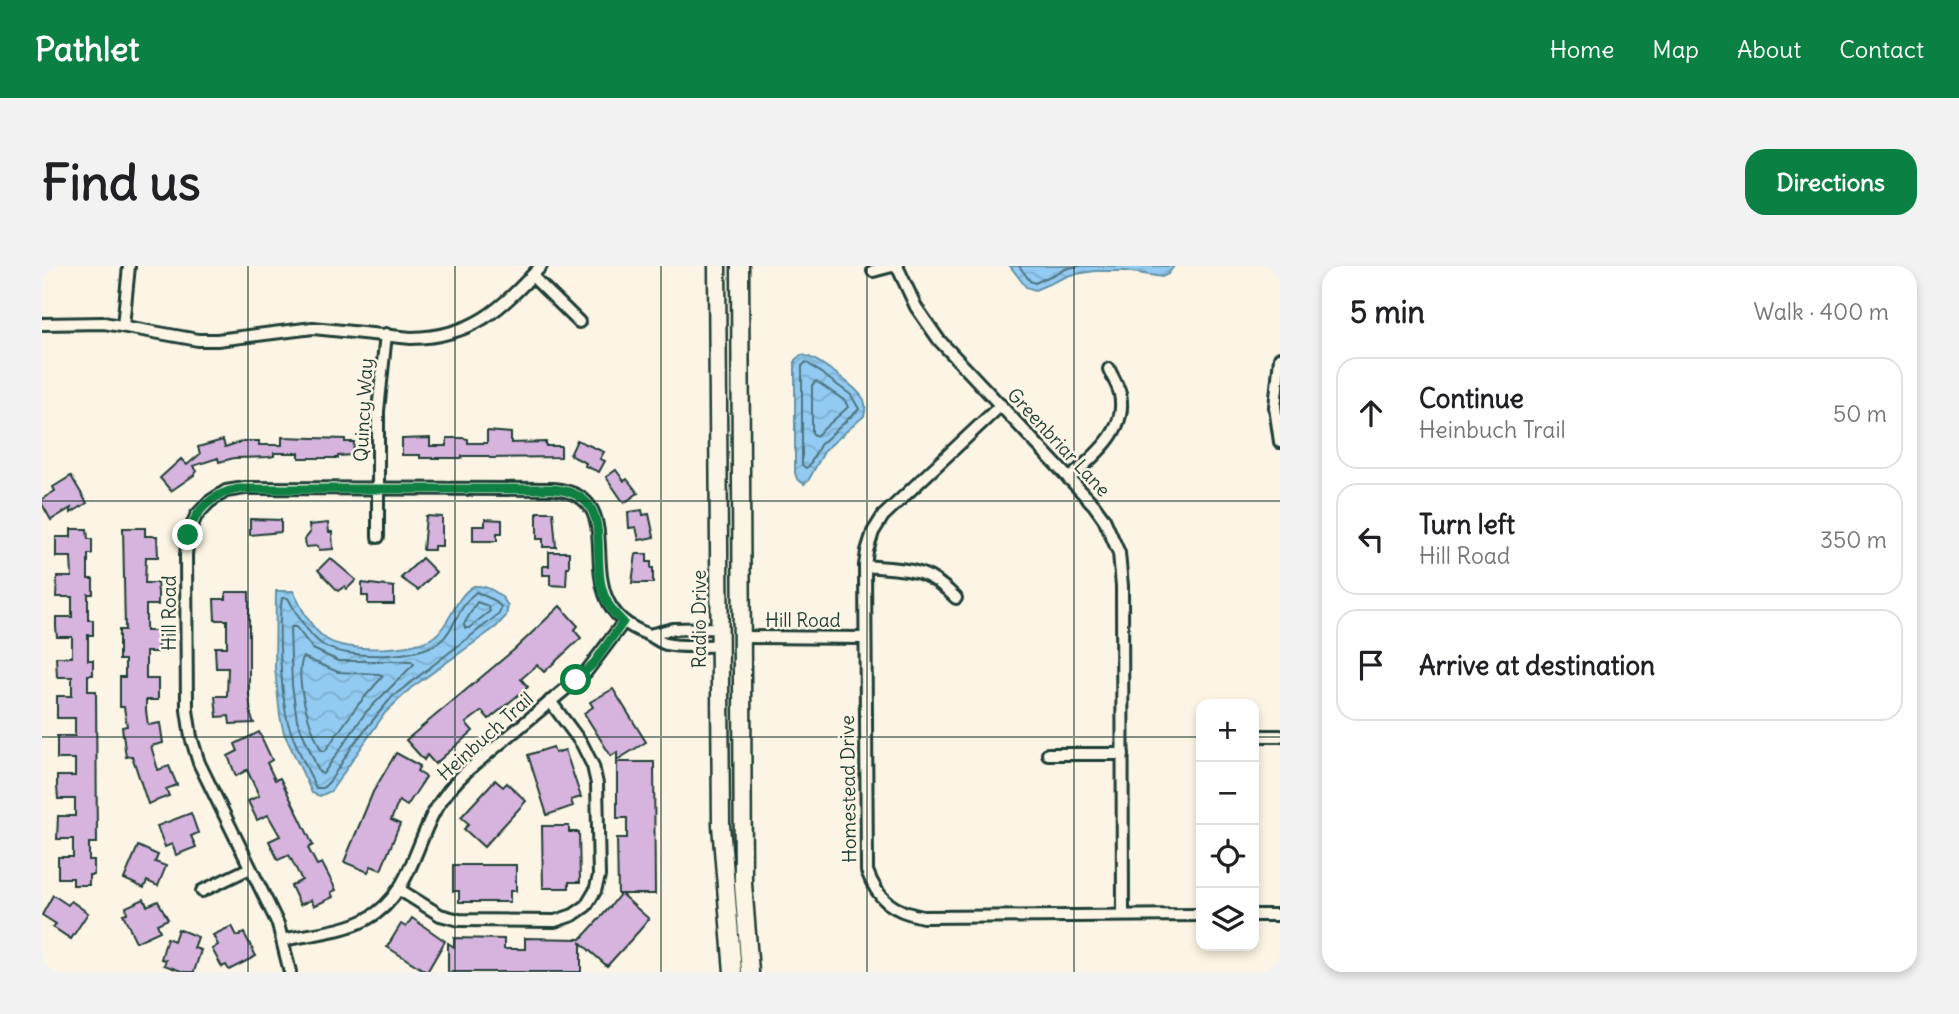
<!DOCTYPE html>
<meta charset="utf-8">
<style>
:root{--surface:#fff;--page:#f2f2f2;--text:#202124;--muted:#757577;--line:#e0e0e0;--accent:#0b8043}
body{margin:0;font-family:Delius,sans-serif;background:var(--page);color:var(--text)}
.controls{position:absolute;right:21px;bottom:21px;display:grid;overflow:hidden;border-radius:14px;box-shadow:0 4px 10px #0003}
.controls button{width:63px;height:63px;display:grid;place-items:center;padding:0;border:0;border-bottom:2px solid var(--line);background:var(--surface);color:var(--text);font:35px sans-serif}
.stop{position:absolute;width:21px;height:21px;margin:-16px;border:5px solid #0b8043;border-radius:50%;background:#fff}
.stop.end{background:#0b8043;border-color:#fff;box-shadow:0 2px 7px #0008}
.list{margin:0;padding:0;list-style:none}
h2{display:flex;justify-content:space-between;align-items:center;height:91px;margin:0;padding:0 28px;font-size:30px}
h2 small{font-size:23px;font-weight:400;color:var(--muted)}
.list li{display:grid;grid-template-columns:46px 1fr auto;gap:21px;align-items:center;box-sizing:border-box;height:112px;margin:0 14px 14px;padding:0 14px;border:2px solid var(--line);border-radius:21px}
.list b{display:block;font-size:26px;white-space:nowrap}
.list p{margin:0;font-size:23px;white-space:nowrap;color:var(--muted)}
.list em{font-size:23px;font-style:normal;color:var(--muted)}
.icon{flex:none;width:38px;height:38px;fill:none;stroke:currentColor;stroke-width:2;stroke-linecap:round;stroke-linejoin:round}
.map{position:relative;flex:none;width:1238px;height:706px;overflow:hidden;border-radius:21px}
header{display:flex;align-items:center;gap:42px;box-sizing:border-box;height:98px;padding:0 35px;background:var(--accent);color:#fff}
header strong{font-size:33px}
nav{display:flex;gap:38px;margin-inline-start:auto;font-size:24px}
.intro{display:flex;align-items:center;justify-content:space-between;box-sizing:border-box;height:168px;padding:0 42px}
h1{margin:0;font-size:49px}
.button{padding:18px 32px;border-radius:21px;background:var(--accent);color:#fff;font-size:24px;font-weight:700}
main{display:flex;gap:42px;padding:0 42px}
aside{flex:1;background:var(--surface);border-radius:21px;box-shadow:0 4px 10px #0003}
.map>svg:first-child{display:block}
</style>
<header>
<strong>Pathlet</strong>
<nav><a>Home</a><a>Map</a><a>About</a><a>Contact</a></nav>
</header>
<div class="intro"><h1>Find us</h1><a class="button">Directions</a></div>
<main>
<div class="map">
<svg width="1238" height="706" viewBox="0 0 1238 706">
<defs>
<pattern id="water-waves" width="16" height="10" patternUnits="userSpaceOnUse" patternTransform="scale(1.75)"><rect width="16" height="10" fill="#92caf1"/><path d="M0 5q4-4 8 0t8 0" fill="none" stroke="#7daecf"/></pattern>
</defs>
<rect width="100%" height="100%" fill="#fcf5e5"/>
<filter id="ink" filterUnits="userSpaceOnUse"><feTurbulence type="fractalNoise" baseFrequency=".0143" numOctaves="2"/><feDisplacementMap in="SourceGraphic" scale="14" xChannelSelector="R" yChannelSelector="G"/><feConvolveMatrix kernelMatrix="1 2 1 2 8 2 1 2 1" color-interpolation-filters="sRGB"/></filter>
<g filter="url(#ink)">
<g fill="url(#water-waves)" stroke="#6492a5" stroke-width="2">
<path d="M968 0H1132L1126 8 1120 11 1083 5H1053L1028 9 993 24 984 21Z"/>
<path d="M759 89C772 89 816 122 822 134 824 140 824 144 822 150L783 184 766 215 762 218 755 213 753 207V94Z"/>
<path d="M432 320C446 319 460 328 466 340L464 350 454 361 369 422 343 447 289 525 278 530 270 527 242 467 238 450 233 402 234 325H251C259 341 269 363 284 373 304 387 375 385 393 370 410 356 413 330 432 320Z"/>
</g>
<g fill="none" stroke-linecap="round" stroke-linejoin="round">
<g stroke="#4d7580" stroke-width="2">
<path d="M977 0 988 15 993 17 1026 2 1038 0"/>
<path d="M764 96 809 129 817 143 778 179 767 200 764 202 760 199V100Z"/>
<path d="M774 115 803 135 806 141 774 170 770 167V119Z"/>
<path d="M434 326 452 334 459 341 457 348 350 431 313 476 288 515 281 522H274C266 505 251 474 246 457 239 428 235 361 240 332H246C254 347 266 369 281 379 304 394 379 393 400 374 414 360 418 338 434 326Z"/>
<path d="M435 336 446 340 448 345 427 362H423L422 358Z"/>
<path d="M250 361H254L271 383 296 395H369L372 398 324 446 281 508 277 506 255 454 250 419 248 363Z"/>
<path d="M261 391 296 406 337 408 341 410 315 440 283 485 279 484C268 461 252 415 261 391Z"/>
</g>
</g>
<g fill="#d6b4de" stroke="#1f3d34" stroke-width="2">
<path d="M445 165 469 167V177L504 176V180H519V191L448 192 445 190H420V192H378V189H360V173L388 172V180H405V172H420L426 173V177H445Z"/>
<path d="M240 171 303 173V176H312L311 189 296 190V192H257V187H232V190L227 191 192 192 177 196 176 192 151 200 155 205 152 209 129 225 118 212 139 193 145 199 158 188 156 181 181 174 183 181 201 175H217V179H240Z"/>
<path d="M535 174 562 186 558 193 563 195 557 206 543 200 544 197 528 189Z"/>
<path d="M574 204 582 215 585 213 596 227 582 237 564 211Z"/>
<path d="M29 210 45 237 29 247V242L9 254 0 238V233L13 225 11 221Z"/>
<path d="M600 244 601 249 607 248 612 271 597 274 594 261 587 262 586 246Z"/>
<path d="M495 246H511L514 281H501V273H495Z"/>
<path d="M384 250 400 251V280H392V284H381Z"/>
<path d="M208 253 239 254V266L208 269Z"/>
<path d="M443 253 460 254V267H455V275H431V260H443Z"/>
<path d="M286 257 287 266H290L291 283 277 284 276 280 264 281 263 273 268 267 267 259Z"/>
<path d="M81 262H103V270H115L116 291H104L103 317H115L116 327V339H104V365H116V386H104V413H116V434H104V445L106 459 118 457 121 477 109 480 116 504 127 500 135 519 124 523 127 530 106 538 90 490 84 491 80 461 85 460 82 441H78V411H83V394H77V364H83Z"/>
<path d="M29 263H45L46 273H50V288H46V313H51V328H46V354H51V369H46V394H51V409H46V425H54L55 577H47V594H52V609H47V619H31V612H16V591H31V573H15L16 550H33V533H16L15 521V510H33V493H15V470H33V452H15V430H30V411H15L14 391H30V371H15L14 361V351H30V331H14L15 311H30L29 291H14V271H29Z"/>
<path d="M507 286H527V301H525L524 320 508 319V309H501V300H507Z"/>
<path d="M594 288H605V296H609V302H611V317H590Z"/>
<path d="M288 292 314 314 305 323 303 320 296 325 276 304Z"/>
<path d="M380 292 394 306 376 324 359 312Z"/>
<path d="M320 317 352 321V338H326V330H320Z"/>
<path d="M184 326H207V428L209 450 212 457 188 458 187 450 175 451 173 430H185L186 402H174L173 381H185V354H173L172 333H184Z"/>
<path d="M518 340 536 360 532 364 539 372 502 406 495 399 479 413 486 421 447 453 440 445 424 457 431 465 393 498 385 489 382 494 364 474 473 383Z"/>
<path d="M571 423 604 476 575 494V486L569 490 542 447 551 441 548 436Z"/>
<path d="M217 466 230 494 225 497 233 514 238 512 258 552 271 579 266 582 275 599 280 597 294 624 289 626 291 631 272 640 269 634 258 639 249 620 260 614 247 589 236 594 227 575 238 570 226 549 215 554 206 535 217 530 214 523 205 504 194 510 186 490 196 485 193 478Z"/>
<path d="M511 481 513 487 523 484 539 531 529 534 531 540 505 549 486 489Z"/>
<path d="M354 487 378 500 375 505 384 511 365 540 357 535 349 554 358 558 339 604 329 600 326 606 302 596 331 526Z"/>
<path d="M575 496H612L613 628H579L607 653 597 665 565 700 539 677V706H406V677L412 681V672L462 673V683H483V672L539 673 568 641 578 628H576L575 572H585V552H575Z"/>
<path d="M453 514 461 521 465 517 484 535 442 581 422 563 427 558 419 551Z"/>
<path d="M149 547 156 567 149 570 154 581 134 589 130 578 123 581 115 560Z"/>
<path d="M500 560H527V566H537L538 616H527V622H501Z"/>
<path d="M96 580 116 589 113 596 124 600 116 620 105 615 102 622 82 613Z"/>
<path d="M411 599H474V625H468V636H417V625H411Z"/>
<path d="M11 629 26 639 29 635 46 647 29 673 11 661 14 658 0 649Z"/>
<path d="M102 633 105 640 116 635 126 653 115 658 118 665 94 676 81 648 85 647 84 641Z"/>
<path d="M370 652 403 675 385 706 345 681 359 658 364 661Z"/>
<path d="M190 660 195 670 202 667 214 690 187 704 184 699 180 701 170 683 176 679 171 669Z"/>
<path d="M136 663 156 671 152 682 159 684 152 706H142L122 699 124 694 119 693 125 672 132 675Z"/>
</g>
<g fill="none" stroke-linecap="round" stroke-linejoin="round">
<defs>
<g id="minor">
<path d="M855 0 874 41 897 74 1052 239 1062 253 1077 287 1080 320 1081 649"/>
<path d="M831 5 850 0"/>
<path d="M490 10 537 56"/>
<path d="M0 58 62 57 156 74H175L271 62 369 72C431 71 459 43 499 0"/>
<path d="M81 60 87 0"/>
<path d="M1238 92 1233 141 1238 176"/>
<path d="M959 139 841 250 831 266 825 285 823 300 825 605C836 634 850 645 881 651L1159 649"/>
<path d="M1027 213C1051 190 1086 166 1078 128 1076 119 1070 111 1067 103"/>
<path d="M336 271V145L344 68"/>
<path d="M823 300C865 304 883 300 914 332"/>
<path d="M607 369 631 363 678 362"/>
<path d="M700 371 822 372"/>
<path d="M1212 470H1238"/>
<path d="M1006 488H1081"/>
<path d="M358 624 398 649 417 654 513 655 531 649 544 640 553 625 557 610 555 518 551 500 540 478 508 435"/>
<path d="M160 625 208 602"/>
<path d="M1212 649H1238"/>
<path d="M241 674C268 668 300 666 325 653 366 631 372 584 392 546 401 530 413 516 426 504L544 406 581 357"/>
<path d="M248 706 236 658 157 497 149 471 145 444 144 289 146 269 154 250 167 236 184 225 203 222 511 223C599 231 515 335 605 368 612 371 617 376 624 378 640 382 661 379 678 380"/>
</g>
<g id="secondary">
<path d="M675 0 679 559 691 706"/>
<path d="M698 0 701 618 708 706"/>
</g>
</defs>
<use href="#minor" stroke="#1f3d34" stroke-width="16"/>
<use href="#secondary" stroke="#1f3d34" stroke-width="21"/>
<use href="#minor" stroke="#fcf5e5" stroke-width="10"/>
<use href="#secondary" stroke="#fcf5e5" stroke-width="16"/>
</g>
</g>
<g fill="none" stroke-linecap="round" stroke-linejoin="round" filter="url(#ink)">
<path stroke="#0b8043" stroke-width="9" d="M146 269C153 244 171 227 197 223H511C571 228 551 279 559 319 562 334 570 346 581 356L552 397 534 414"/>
</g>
<path fill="none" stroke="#1f3d34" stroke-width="2" stroke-opacity="0.55" d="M206 0V706M413 0V706M619 0V706M825 0V706M1032 0V706M0 235H1238M0 471H1159M1212 471H1238"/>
<g text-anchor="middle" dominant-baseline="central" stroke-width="5" stroke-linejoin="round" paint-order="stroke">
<g font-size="19" fill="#1f3d34" stroke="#fcf5e5">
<text transform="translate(321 144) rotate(-87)">Quincy Way</text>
<text transform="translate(1017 176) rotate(47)">Greenbriar Lane</text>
<text transform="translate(127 347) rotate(-90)">Hill Road</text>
<text transform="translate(657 353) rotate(-90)">Radio Drive</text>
<text x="761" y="354">Hill Road</text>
<text transform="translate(443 470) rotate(-42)">Heinbuch Trail</text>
<text transform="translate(806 523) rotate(-91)">Homestead Drive</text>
</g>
</g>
</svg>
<div class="controls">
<button>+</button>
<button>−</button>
<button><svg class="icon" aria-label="locate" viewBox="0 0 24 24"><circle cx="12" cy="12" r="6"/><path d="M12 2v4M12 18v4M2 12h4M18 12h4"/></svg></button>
<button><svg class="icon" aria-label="layers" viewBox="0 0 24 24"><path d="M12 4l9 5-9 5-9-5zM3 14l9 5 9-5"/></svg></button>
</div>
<div class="stop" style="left:534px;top:414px"></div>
<div class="stop end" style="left:146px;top:269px"></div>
</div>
<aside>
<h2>5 min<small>Walk · 400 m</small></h2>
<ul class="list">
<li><svg class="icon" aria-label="ahead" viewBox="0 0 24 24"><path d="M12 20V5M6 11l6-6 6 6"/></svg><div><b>Continue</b><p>Heinbuch Trail</p></div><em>50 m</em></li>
<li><svg class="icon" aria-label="left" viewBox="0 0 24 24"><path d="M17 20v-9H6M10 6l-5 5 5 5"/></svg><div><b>Turn left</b><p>Hill Road</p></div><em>350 m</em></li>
<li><svg class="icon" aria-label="arrive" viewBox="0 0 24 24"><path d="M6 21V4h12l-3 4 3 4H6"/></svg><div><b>Arrive at destination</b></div></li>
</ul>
</aside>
</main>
